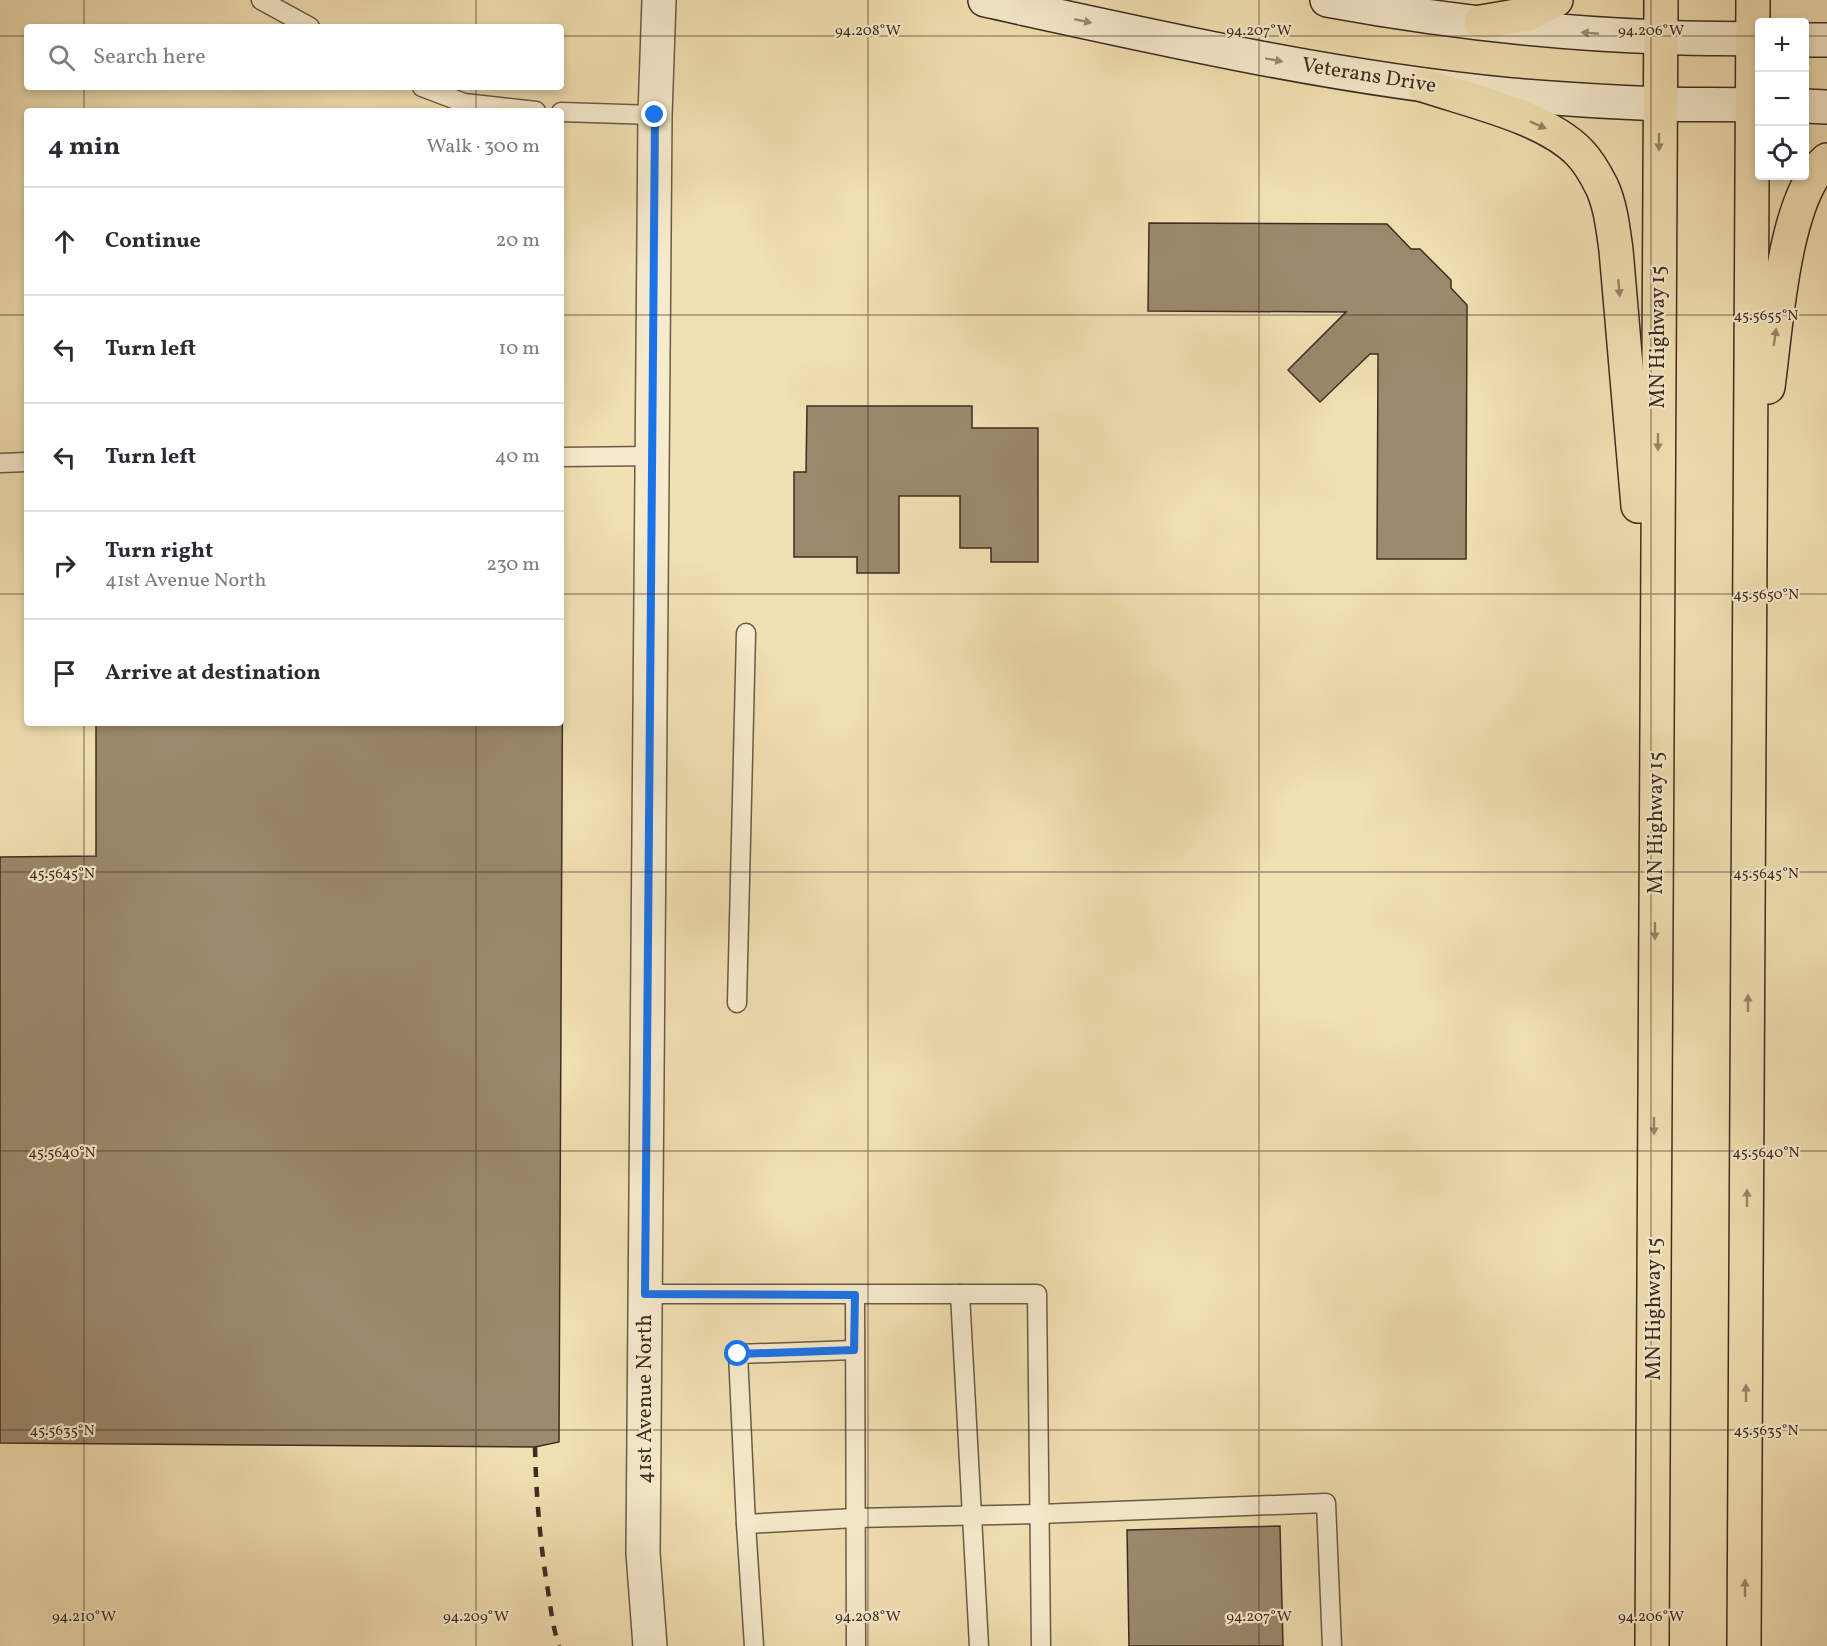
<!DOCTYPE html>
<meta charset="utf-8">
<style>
:root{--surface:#fff;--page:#f2f2f3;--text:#2b2b33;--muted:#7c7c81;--line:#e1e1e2}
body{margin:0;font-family:Vollkorn,serif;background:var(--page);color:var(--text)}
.controls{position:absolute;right:18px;top:18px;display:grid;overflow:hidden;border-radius:6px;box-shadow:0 3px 9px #0003}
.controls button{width:54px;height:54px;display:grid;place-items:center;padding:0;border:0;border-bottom:2px solid var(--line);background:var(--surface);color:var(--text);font:30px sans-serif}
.stop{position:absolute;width:18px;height:18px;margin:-14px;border:4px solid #1a73e8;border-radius:50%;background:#fff}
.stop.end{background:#1a73e8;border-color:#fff;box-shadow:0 2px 6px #0008}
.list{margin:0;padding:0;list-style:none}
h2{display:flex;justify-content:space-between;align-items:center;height:78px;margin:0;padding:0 24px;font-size:26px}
h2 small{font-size:20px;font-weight:400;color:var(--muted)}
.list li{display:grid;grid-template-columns:39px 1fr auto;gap:18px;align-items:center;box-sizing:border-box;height:108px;padding:0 24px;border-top:2px solid var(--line)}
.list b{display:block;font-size:22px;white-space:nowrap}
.list p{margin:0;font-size:20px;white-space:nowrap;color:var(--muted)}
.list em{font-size:20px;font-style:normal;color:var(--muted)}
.icon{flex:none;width:33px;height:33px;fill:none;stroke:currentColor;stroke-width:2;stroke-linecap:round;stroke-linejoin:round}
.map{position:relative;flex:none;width:1827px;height:1646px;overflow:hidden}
.search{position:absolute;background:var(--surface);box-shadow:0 3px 9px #0003;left:24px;top:24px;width:540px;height:66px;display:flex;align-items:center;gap:15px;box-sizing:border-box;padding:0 21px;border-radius:6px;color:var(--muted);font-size:22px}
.panel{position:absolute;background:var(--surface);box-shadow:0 3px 9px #0003;left:24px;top:108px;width:540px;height:618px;border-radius:6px}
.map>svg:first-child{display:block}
</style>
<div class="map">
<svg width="1827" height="1646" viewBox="0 0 1827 1646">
<rect width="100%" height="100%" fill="#f1e0b2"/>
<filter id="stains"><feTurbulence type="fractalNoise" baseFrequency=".00333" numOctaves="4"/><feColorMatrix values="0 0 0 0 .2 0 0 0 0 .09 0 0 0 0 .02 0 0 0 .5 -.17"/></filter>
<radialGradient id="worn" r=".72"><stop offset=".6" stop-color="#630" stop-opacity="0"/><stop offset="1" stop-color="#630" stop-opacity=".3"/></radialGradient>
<g fill="#9b8a6d" stroke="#3e2d23" stroke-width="1.5">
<path d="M1149 223 1387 224 1411 249H1420L1451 280V288L1467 305 1466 559H1377L1378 354H1370L1320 402 1288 370 1346 312 1148 311Z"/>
<path d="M807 406H972V428H1038V562H991V548H960V496H899V573H857V557H794V472H806Z"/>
<path d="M561 586H563L559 1442 535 1447 0 1443V857L96 856V723H561Z"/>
<path d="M1280 1526 1283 1646H1129L1127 1530Z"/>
</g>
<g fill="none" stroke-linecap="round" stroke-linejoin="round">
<defs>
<g id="service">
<path d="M261 0 310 27"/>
<path d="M422 87 464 103 536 111"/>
<path d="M561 112 655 115"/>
<path d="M561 457 652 456"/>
<path d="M0 463 27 462"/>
<path d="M737 1003 746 633"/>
<path d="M645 1294H1037L1041 1646"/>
<path d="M960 1294 979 1646"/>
<path d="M855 1295 856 1646"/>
<path d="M746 1524 855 1518 1039 1514 1326 1503 1332 1646"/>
<path d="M754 1646 746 1524 738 1354 854 1350"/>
</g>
<path id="minor" d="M650 1646 643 1553 655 115 659 0"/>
<g id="secondary">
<path d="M985 0C1159 38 1333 78 1511 95 1560 99 1610 102 1660 104 1693 105 1726 104 1760 105"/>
<path d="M1327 0C1436 20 1548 33 1659 37 1692 39 1726 38 1760 39"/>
<path d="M1804 40H1827"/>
<path d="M1804 106 1827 107"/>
</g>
<g id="trunk">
<path d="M1481 22 1528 14 1556 0"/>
<path d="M1423 85C1470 101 1545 117 1579 152 1589 162 1596 175 1602 187 1611 207 1613 229 1616 250L1638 506"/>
<path d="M1768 387C1776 330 1783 197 1827 160"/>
<path d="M1652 1646 1661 0"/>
<path d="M1744 1646 1753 0"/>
</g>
</defs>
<use href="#service" stroke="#6b5a47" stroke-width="21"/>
<use href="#minor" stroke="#6b5a47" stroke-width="36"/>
<use href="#secondary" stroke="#3e2d23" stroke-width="36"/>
<use href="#trunk" stroke="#3e2d23" stroke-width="36"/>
<use href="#service" stroke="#f6ebcd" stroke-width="18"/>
<use href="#minor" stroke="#f6ebcd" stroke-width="33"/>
<use href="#secondary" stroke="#f6ebcd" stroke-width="33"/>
<use href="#trunk" stroke="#f1e0b2" stroke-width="33"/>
<path stroke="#3e2d23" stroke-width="4.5" stroke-dasharray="10 10" stroke-linecap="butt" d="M535 1447C536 1495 540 1543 548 1591 551 1610 553 1628 559 1646"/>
</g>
<defs><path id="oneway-solid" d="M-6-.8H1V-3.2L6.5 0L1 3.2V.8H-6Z" transform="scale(1.5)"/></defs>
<g fill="#9a8c78">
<use href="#oneway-solid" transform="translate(1083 21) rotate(12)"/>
<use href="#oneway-solid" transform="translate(1590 33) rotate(-175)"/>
<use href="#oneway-solid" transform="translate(1274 60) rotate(10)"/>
</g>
<g fill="#98866a">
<use href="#oneway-solid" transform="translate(1538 125) rotate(24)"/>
<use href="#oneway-solid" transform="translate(1659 142) rotate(90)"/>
<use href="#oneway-solid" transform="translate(1619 288) rotate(85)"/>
<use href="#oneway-solid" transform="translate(1775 337) rotate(-82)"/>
<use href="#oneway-solid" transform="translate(1658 442) rotate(90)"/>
<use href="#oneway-solid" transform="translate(1655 931) rotate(90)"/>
<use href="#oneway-solid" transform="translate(1748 1003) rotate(-90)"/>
<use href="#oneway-solid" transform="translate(1654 1126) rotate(90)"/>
<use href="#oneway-solid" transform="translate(1747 1198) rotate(-90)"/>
<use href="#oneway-solid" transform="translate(1746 1393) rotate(-90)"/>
<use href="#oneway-solid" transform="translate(1745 1588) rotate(-90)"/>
</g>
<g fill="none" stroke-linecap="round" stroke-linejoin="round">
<path stroke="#1a73e8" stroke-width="8" d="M655 115 645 1294 855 1295 854 1350 738 1354"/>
</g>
<path fill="none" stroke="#3e2d23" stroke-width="1.5" stroke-opacity="0.45" d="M84 0V27M476 0V27M868 0V1646M1259 0V1646M1651 0V1646M0 36H27M561 36H1760M1804 36H1827M84 87V111M476 87V111M0 315H27M561 315H1827M0 594H27M561 594H1827M84 723V1646M476 723V1646M0 872H1827M0 1151H1827M0 1430H1827"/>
<g text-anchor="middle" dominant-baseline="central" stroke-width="4.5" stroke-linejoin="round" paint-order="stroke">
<g font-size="21" fill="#3e2d23" stroke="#f6ebcd">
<text transform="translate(1369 76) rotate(9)">Veterans Drive</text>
<text transform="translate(1658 337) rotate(-90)">MN Highway 15</text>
<text transform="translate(1656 823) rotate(-90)">MN Highway 15</text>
<text transform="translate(1654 1309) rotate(-90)">MN Highway 15</text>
<text transform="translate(645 1399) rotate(-90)">41st Avenue North</text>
</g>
</g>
<g font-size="15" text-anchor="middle" fill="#3e2d23" stroke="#f6ebcd" stroke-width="4.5" stroke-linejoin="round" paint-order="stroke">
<text x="868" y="35">94.208°W</text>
<text x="1259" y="35">94.207°W</text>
<text x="1651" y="35">94.206°W</text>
<text x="1766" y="320">45.5655°N</text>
<text x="1766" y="599">45.5650°N</text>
<text x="62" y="878">45.5645°N</text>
<text x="1766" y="878">45.5645°N</text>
<text x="62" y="1157">45.5640°N</text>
<text x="1766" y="1157">45.5640°N</text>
<text x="62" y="1435">45.5635°N</text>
<text x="1766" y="1435">45.5635°N</text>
<text x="84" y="1621">94.210°W</text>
<text x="476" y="1621">94.209°W</text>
<text x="868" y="1621">94.208°W</text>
<text x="1259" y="1621">94.207°W</text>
<text x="1651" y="1621">94.206°W</text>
</g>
<rect width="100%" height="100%" filter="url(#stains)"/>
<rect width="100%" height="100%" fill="url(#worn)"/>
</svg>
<div class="controls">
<button>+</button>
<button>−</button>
<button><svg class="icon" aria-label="locate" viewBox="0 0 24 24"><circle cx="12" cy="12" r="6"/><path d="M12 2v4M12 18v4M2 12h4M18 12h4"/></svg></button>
</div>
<div class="stop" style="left:738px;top:1354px"></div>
<div class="stop end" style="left:655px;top:115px"></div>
<div class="search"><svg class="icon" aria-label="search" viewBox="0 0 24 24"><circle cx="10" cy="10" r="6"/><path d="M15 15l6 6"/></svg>Search here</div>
<section class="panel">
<h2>4 min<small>Walk · 300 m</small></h2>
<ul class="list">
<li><svg class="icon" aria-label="ahead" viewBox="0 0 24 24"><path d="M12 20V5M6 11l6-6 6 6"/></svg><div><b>Continue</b></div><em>20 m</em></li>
<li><svg class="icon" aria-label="left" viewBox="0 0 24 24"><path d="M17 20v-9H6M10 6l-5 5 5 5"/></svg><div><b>Turn left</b></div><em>10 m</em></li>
<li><svg class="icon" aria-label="left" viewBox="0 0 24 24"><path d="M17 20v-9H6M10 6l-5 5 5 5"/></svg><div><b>Turn left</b></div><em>40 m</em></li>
<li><svg class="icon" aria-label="right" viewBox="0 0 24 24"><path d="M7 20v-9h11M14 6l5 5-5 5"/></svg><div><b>Turn right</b><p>41st Avenue North</p></div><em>230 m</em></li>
<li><svg class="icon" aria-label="arrive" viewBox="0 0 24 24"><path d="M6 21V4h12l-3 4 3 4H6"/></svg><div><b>Arrive at destination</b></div></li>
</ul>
</section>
</div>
